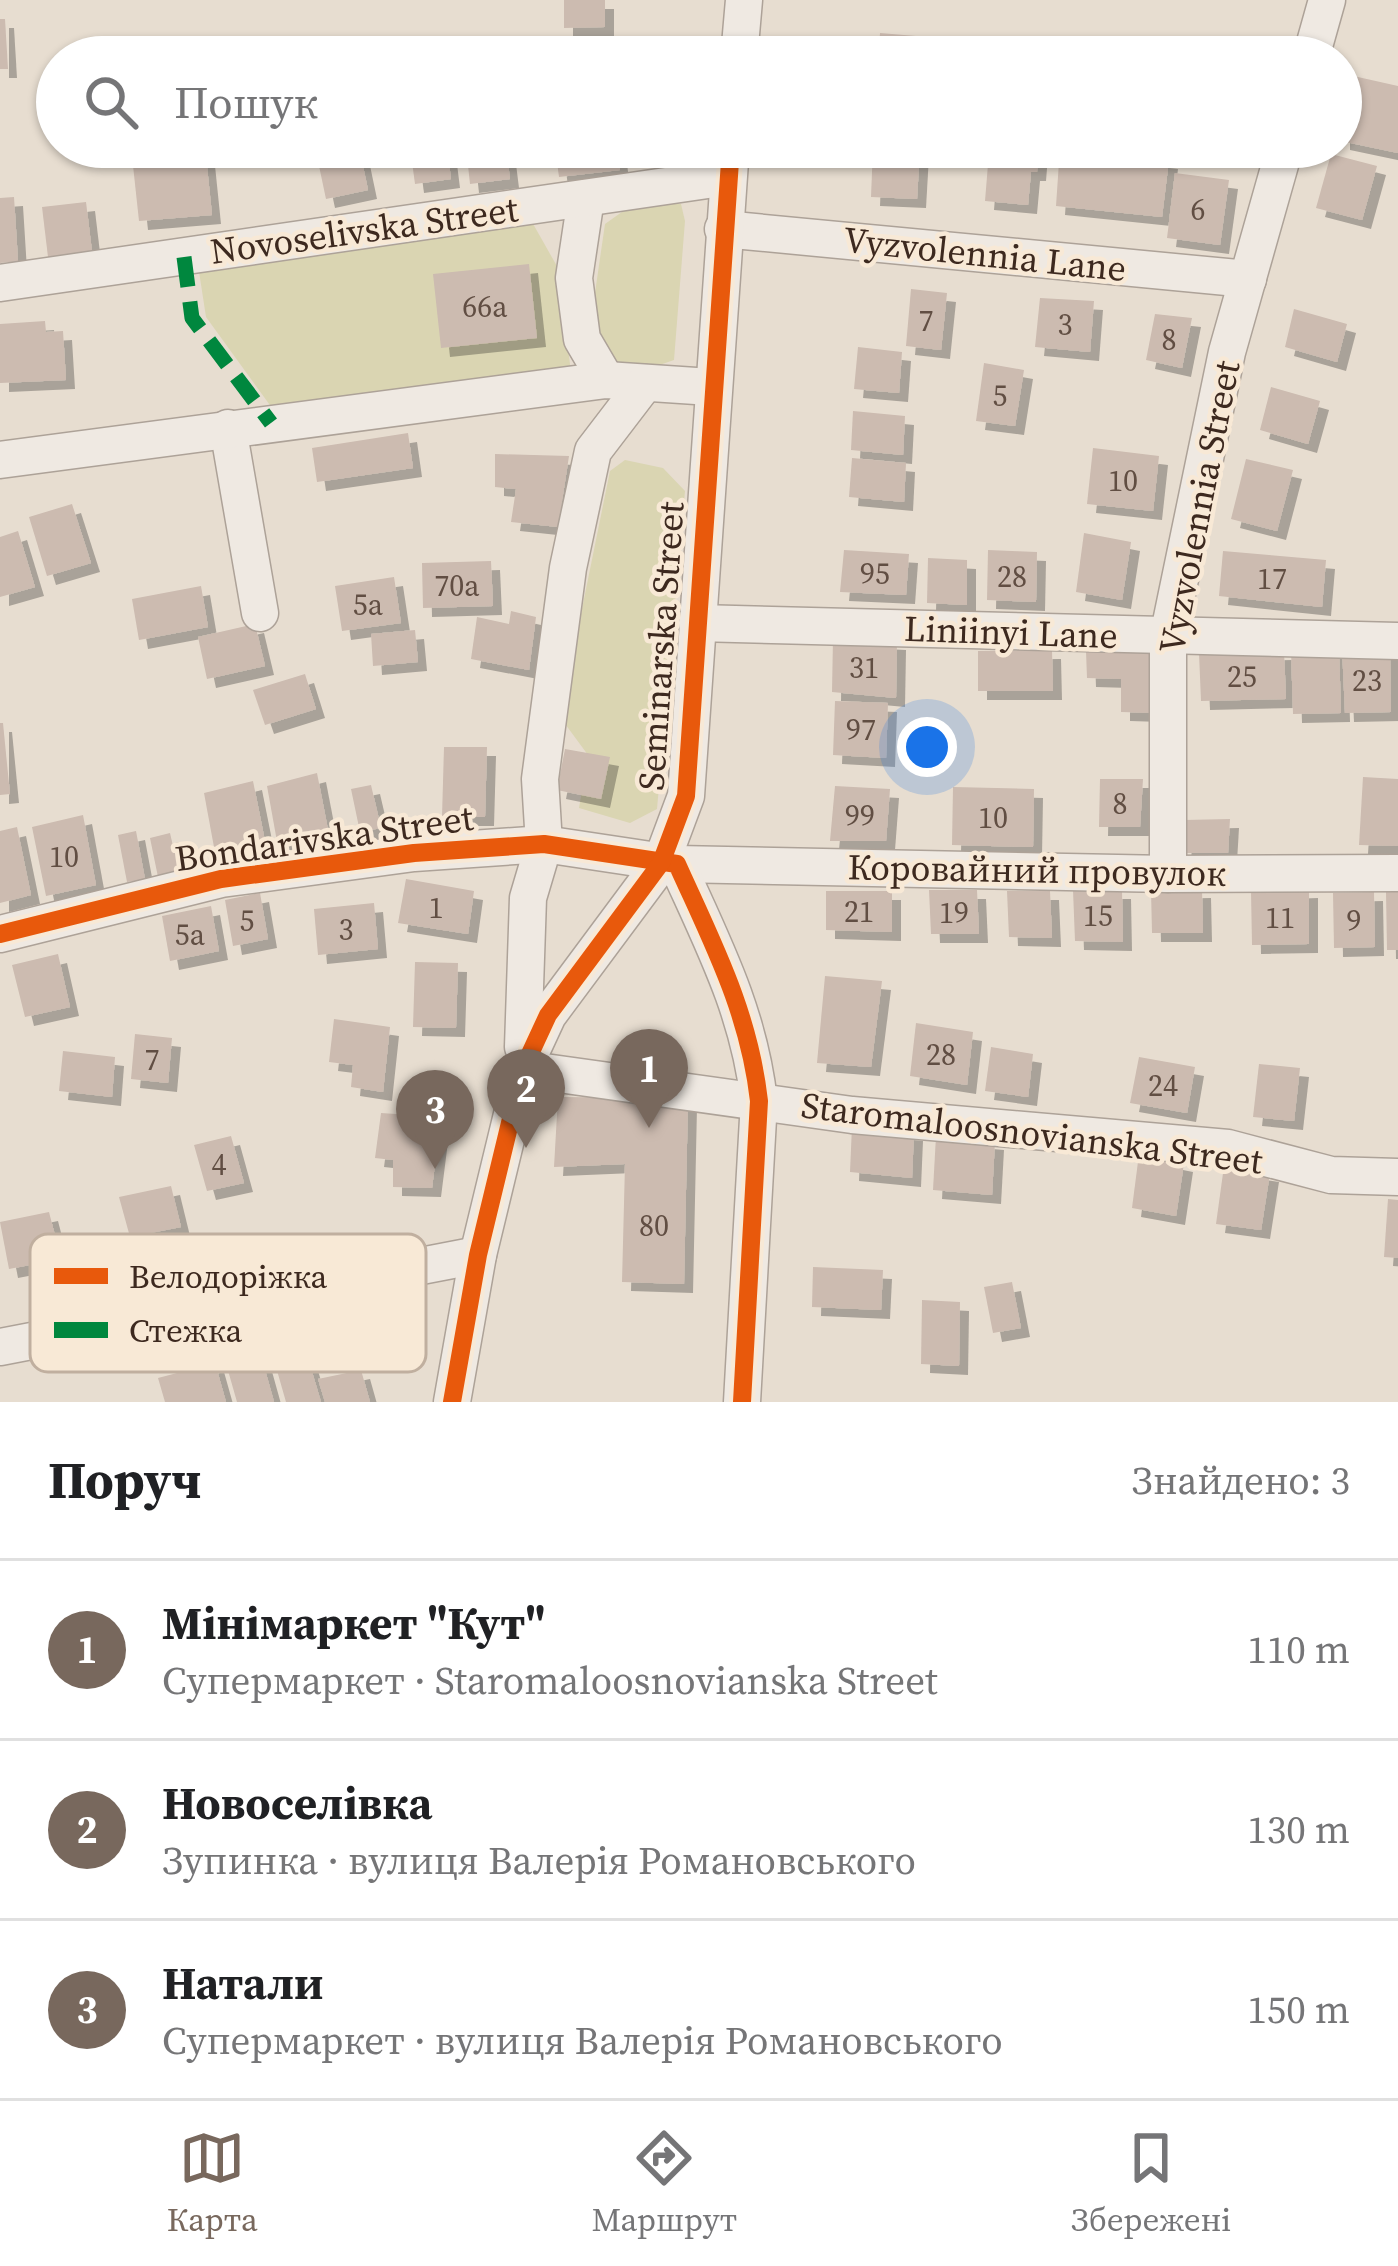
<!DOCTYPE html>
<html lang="uk">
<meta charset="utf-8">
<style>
:root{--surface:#fff;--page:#f6f6f6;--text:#202124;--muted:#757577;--line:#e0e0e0;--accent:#78685d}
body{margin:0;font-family:"Source Serif 4",serif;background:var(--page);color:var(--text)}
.you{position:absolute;left:927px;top:747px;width:42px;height:42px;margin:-30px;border:9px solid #fff;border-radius:50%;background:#1a73e8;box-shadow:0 0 0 18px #1a73e833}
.badge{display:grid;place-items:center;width:78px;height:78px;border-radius:50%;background:var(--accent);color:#fff;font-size:39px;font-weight:700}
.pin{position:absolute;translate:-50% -99px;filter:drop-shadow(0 3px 6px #0008)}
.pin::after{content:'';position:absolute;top:63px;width:42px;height:36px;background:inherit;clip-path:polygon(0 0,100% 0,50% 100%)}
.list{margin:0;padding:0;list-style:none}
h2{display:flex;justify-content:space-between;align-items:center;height:156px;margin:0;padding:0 48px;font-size:51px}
h2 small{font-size:39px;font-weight:400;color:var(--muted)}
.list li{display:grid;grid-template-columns:78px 1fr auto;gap:36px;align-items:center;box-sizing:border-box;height:180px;padding:0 48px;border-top:3px solid var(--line)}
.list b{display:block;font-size:45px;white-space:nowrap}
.list p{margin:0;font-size:39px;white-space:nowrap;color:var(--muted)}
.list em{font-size:39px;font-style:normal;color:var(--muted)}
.icon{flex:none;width:66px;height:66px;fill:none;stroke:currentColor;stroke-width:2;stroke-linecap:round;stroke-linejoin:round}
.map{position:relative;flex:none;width:1398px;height:1402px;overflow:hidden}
.search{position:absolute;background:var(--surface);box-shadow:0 3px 9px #0004;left:36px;right:36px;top:36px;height:132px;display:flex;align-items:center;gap:30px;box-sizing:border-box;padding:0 42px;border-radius:66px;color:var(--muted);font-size:45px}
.sheet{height:696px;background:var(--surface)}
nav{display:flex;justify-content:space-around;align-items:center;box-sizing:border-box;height:168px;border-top:3px solid var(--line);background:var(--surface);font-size:33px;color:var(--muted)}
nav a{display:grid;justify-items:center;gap:6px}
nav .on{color:var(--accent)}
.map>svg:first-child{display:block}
</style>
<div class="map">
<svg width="1398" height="1402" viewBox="0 0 1398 1402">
<defs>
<filter id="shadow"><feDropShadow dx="9" dy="9" stdDeviation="0" flood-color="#0004"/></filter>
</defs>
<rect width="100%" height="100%" fill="#e7ddd0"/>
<g fill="#dad5b2">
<path d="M636 202 681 204 685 221 674 360 645 370 611 368 589 334 605 224Z"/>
<path d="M532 222 558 268 571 372 272 408 206 317 198 265Z"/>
<path d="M625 460 663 468 685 491 657 809 630 823 579 808 588 755 560 717 610 471Z"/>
</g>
<g fill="#ccbbb0" filter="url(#shadow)">
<path d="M564 0H605V27L564 28Z"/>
<path d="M0 19H5L8 69H0Z"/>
<path d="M880 33 928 37 927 57H878Z"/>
<path d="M577 37 650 45 648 57H575Z"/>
<path d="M1349 75 1398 86V153L1341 141V108Z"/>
<path d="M131 147H205L212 215 139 221Z"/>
<path d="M315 147H359L368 190 326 199Z"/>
<path d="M410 147H447L451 179 415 184Z"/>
<path d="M466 147H506L510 179 470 184Z"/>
<path d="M555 147H617L620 170 559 177Z"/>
<path d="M873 147H920L917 199 871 197Z"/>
<path d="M999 147H1039L1037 172H1031L1028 205 985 201 989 152 999 153Z"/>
<path d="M1060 147H1112L1111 153 1169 160 1162 217 1056 206Z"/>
<path d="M1331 154 1377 166 1362 220 1316 208Z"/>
<path d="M1175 173 1229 180 1220 245 1167 238Z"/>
<path d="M14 197 18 261 0 263V198Z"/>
<path d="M86 202 92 252 48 257 42 207Z"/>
<path d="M529 264 537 338 441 348 433 274Z"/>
<path d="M911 289 947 293 941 350 906 346Z"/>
<path d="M1040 298 1094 301 1090 352 1035 347Z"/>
<path d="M1294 309 1347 324 1337 362 1285 347Z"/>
<path d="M1155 314 1192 318 1182 368 1146 360Z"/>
<path d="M45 321 46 332 63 331 66 380 0 383V324Z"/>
<path d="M858 347 902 352 899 393 854 389Z"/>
<path d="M984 363 1024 370 1015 426 976 421Z"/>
<path d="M1271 387 1320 401 1308 444 1260 430Z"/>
<path d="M853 411 905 416 903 455 851 450Z"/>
<path d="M408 433 413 468 317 482 312 448Z"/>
<path d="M1093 448 1159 456 1153 511 1087 504Z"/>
<path d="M495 454 569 456 558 527 511 522 516 489 495 487Z"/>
<path d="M852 458 906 463 904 502 849 497Z"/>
<path d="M1246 459 1293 470 1277 531 1231 519Z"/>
<path d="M72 504 91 563 47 576 29 517Z"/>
<path d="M18 531 35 587 0 597V537Z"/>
<path d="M1084 533 1131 542 1122 600 1076 592Z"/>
<path d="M844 550 909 554 906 595 840 592Z"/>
<path d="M988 550 1037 552 1036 602 987 600Z"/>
<path d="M1223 551 1326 560 1322 607 1219 596Z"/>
<path d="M928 558 967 560V605L927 603Z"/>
<path d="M491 561 493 606 423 608 422 563Z"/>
<path d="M394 577 401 623 342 631 335 586Z"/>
<path d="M201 586 208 627 139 640 132 599Z"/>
<path d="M511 611 536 617 529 670 471 659 477 617 509 624Z"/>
<path d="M255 624 265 666 207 679 198 637Z"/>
<path d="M415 630 418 662 373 666 371 634Z"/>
<path d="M833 638 897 641 896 698 832 692Z"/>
<path d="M1390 646 1391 712 1345 713 1342 647Z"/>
<path d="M1339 649 1341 713 1293 714 1291 650Z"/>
<path d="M1052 650 1053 691H978V651Z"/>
<path d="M1086 651 1157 653 1153 713 1121 712V679L1087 678Z"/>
<path d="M1284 651 1286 699 1201 701 1199 653Z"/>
<path d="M305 674 316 709 265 725 253 690Z"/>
<path d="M835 701 888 703 886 758 833 755Z"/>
<path d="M0 723H3L10 794 0 795Z"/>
<path d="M444 747H487L485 817H442Z"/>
<path d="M565 749 610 757 601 799 557 790Z"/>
<path d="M317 773 329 835 278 847 267 786Z"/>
<path d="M1363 777 1398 779V846L1359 845Z"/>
<path d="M1100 779H1143L1140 827H1099Z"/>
<path d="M253 781 266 846 216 858 204 793Z"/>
<path d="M371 785 381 828 360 832 351 789Z"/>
<path d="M835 786 890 789 886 841H830Z"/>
<path d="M953 787 1034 789 1033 847 952 845Z"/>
<path d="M83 815 96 885 46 896 32 827Z"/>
<path d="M1230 819 1228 853H1182L1184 820Z"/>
<path d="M17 827 31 895 0 903V831Z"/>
<path d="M136 831 145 879 127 882 118 835Z"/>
<path d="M170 833 179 872 158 877 150 838Z"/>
<path d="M406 879 474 891 468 934 398 923Z"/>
<path d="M1202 889 1203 933H1152L1151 890Z"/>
<path d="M1309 889V944L1252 945 1251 891Z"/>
<path d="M929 890H977L979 934H931Z"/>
<path d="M1073 890H1122L1123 942 1075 941Z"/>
<path d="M826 891H892V932L826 930Z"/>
<path d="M1007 891H1050L1052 938 1009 937Z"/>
<path d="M1374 892 1375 947 1334 948 1333 893Z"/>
<path d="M1386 892H1398V950H1387Z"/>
<path d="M260 893 268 939 233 946 225 900Z"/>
<path d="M374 903 378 949 318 955 314 909Z"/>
<path d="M211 906 219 951 170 961 162 916Z"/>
<path d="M58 954 70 1007 25 1017 12 965Z"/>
<path d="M415 962 458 963 456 1028 413 1027Z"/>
<path d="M825 976 882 981 871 1067 817 1063Z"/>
<path d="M334 1019 390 1027 383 1092 351 1087 353 1065 329 1062Z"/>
<path d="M916 1023 973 1032 967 1085 910 1076Z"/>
<path d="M135 1034 172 1038 168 1083 131 1079Z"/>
<path d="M991 1047 1033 1054 1028 1097 985 1091Z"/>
<path d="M63 1051 115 1057 112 1097 59 1091Z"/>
<path d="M1139 1057 1195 1067 1187 1113 1130 1103Z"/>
<path d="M1259 1064 1300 1068 1294 1121 1253 1117Z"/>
<path d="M558 1097 688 1098 684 1284 622 1282 625 1164 554 1167Z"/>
<path d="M381 1113 441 1117 432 1188 393 1187V1160L375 1158Z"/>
<path d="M852 1126 914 1132 912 1178 850 1172Z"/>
<path d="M231 1136 244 1183 207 1191 194 1145Z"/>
<path d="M936 1136 995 1141 992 1195 933 1190Z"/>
<path d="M1139 1154 1184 1163 1176 1216 1132 1208Z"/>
<path d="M1224 1166 1270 1173 1261 1230 1216 1224Z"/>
<path d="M171 1186 181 1227 130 1237 119 1197Z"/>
<path d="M1388 1199 1398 1200V1258L1384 1257Z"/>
<path d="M49 1212 61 1259 9 1269 0 1222Z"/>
<path d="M813 1267 883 1270 881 1310 812 1307Z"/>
<path d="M1012 1282 1021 1328 993 1333 984 1287Z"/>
<path d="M922 1300 960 1302 959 1366 921 1364Z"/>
<path d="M304 1345 321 1402H286L272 1353Z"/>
<path d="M262 1359 274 1402H237L227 1367Z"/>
<path d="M215 1363 226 1402H165L158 1378Z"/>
<path d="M361 1370 370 1402H325L318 1379Z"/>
</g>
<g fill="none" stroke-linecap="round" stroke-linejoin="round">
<defs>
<g id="minor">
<path d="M739 57 744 0"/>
<path d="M1311 57 1327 0"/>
<path d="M586 198 574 278 582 339 606 380"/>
<path d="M723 229 1248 279"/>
<path d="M0 283 728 177"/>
<path d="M228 428 260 613"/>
<path d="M0 460 606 380 711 387"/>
<path d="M697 623 1398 641"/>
<path d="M677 864 1168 874 1398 873"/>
<path d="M1168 874V637L1227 352 1285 147"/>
<path d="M0 934 221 879 414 853 544 844 677 864C713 944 749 1012 759 1101L742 1402"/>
<path d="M523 1047 528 898 544 844 540 779 568 568 593 451 645 383"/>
<path d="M523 1069 852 1115 1228 1148 1331 1175 1398 1177"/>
<path d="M0 1347 478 1255"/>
<path d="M452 1402 478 1255 523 1069 548 1015 661 863 686 796 731 147"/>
</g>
</defs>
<use href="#minor" stroke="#ada298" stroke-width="39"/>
<use href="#minor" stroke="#efe9e2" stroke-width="36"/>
<path stroke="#00873e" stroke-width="15" stroke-dasharray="30 15" stroke-linecap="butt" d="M184 257 192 318 271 423"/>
<defs>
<g id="cycleway">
<path d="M0 934 221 879 414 853 544 844 677 864C713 944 749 1012 759 1101L742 1402"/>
<path d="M452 1402 478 1255 523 1069 548 1015 661 863 686 796 731 147"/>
</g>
</defs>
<use href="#cycleway" stroke="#f8e9d6" stroke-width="26"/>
<use href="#cycleway" stroke="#e8590c" stroke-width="18"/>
</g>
<g text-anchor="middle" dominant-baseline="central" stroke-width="9" stroke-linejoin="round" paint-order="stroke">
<g font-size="30" fill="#614e43">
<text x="1198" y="209">6</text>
<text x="485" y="306">66а</text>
<text x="926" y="320">7</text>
<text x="1065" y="324">3</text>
<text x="1169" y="339">8</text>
<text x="1000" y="395">5</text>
<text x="1123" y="480">10</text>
<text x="875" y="573">95</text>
<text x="1012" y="576">28</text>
<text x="1272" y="578">17</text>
<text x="457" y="585">70а</text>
<text x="368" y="604">5а</text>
<text x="864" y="667">31</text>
<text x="1242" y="676">25</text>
<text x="1367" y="680">23</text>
<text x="861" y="729">97</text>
<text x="1120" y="803">8</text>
<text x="860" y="815">99</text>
<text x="993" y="817">10</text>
<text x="64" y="856">10</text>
<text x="436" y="907">1</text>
<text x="859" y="911">21</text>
<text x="954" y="912">19</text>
<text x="1098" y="915">15</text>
<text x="1280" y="917">11</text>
<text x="247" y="920">5</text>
<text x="1354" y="920">9</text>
<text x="346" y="929">3</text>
<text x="190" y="934">5а</text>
<text x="941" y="1054">28</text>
<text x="152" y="1059">7</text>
<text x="1163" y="1085">24</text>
<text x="219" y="1164">4</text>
<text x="654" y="1225">80</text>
</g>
<g font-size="36" fill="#3d291f" stroke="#f8e9d6">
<text transform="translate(364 230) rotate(-8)">Novoselivska Street</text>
<text transform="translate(985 254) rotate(6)">Vyzvolennia Lane</text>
<text transform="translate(1199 507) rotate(-79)">Vyzvolennia Street</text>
<text transform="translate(1011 632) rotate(2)">Liniinyi Lane</text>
<text transform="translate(661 646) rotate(-86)">Seminarska Street</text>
<text transform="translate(324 838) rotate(-8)">Bondarivska Street</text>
<text transform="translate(1037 870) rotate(1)">Коровайний провулок</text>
<text transform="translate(1032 1133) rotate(7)">Staromaloosnovianska Street</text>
</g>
</g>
<rect x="30" y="1234" width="396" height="138" rx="18" fill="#f8e9d6" stroke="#c0af9f" stroke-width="3"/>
<rect x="54" y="1268" width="54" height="16" fill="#e8590c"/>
<rect x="54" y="1322" width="54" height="16" fill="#00873e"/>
<g font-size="33" fill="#3d291f">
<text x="129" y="1288">Велодоріжка</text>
<text x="129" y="1342">Стежка</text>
</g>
</svg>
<div class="you"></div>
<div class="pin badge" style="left:649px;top:1128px">1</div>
<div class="pin badge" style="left:526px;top:1148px">2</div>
<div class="pin badge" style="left:435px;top:1169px">3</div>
<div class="search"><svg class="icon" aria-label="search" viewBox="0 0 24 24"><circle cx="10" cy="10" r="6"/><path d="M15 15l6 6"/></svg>Пошук</div>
</div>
<section class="sheet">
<h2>Поруч<small>Знайдено: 3</small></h2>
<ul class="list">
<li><span class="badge">1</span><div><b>Мінімаркет &quot;Кут&quot;</b><p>Супермаркет · Staromaloosnovianska Street</p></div><em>110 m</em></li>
<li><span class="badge">2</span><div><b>Новоселівка</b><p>Зупинка · вулиця Валерія Романовського</p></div><em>130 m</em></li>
<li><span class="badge">3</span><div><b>Натали</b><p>Супермаркет · вулиця Валерія Романовського</p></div><em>150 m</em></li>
</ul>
</section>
<nav>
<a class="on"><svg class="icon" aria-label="map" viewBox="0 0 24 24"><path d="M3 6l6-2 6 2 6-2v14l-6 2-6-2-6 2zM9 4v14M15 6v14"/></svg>Карта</a>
<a><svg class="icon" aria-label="directions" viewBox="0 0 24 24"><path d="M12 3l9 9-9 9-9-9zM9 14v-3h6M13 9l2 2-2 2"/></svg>Маршрут</a>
<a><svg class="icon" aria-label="saved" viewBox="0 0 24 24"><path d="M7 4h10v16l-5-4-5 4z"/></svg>Збережені</a>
</nav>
